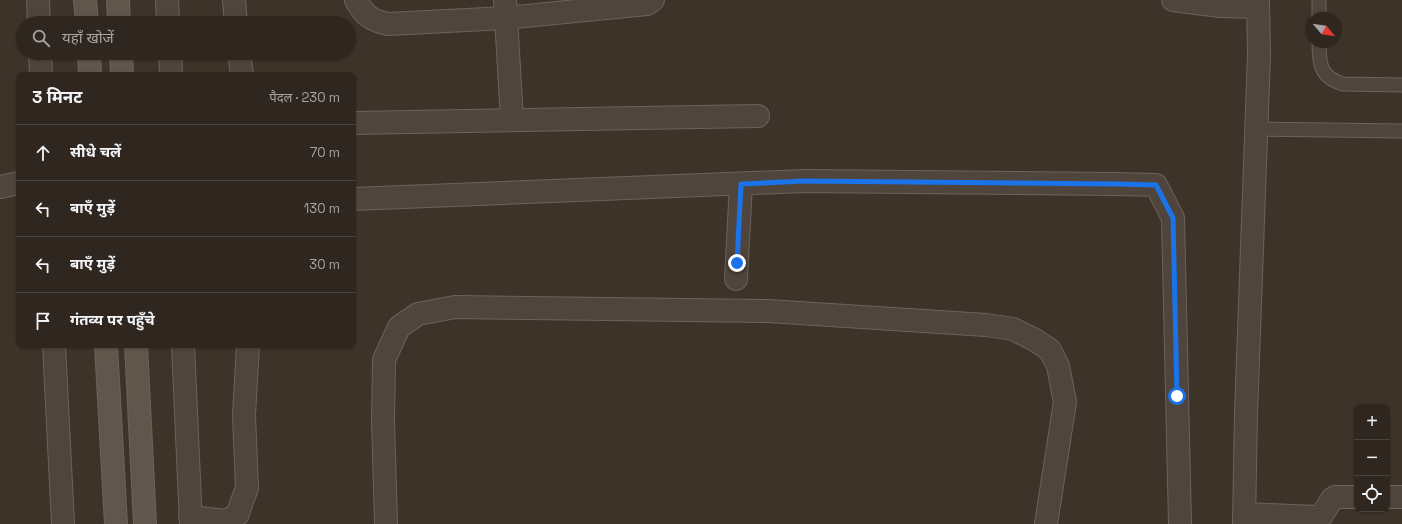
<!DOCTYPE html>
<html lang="hi">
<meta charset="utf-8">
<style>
:root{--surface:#2e261f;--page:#362e28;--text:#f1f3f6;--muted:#a7a5a4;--line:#49433d}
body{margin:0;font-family:"Space Grotesk","Noto Sans Devanagari",sans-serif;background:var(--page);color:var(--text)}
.controls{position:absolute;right:12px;bottom:12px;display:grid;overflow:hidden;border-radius:8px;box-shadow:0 1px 3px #0004}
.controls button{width:36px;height:36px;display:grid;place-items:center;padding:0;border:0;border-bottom:1px solid var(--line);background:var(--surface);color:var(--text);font:20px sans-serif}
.compass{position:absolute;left:1306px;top:12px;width:36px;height:36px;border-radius:50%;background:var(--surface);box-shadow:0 1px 3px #0004;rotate:119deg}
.stop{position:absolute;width:12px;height:12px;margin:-9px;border:3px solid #1a73e8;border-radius:50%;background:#fff}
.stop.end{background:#1a73e8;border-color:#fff;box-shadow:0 1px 4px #0008}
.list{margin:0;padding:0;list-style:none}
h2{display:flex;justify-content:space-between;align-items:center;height:52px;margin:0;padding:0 16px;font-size:17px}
h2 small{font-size:13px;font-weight:400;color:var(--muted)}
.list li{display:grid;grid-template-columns:26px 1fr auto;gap:12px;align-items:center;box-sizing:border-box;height:56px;padding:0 16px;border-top:1px solid var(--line)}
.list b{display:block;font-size:15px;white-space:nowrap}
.list em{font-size:13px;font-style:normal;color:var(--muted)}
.icon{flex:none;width:22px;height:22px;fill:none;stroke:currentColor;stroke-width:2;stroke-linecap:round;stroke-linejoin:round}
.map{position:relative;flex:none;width:1402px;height:524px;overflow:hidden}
.search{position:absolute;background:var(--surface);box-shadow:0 1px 3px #0004;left:16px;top:16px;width:340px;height:44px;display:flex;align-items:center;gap:10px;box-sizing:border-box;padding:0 14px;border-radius:22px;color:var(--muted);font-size:15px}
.panel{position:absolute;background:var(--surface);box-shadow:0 1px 3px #0004;left:16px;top:72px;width:340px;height:276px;border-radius:8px}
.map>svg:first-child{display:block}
</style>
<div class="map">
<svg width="1402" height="524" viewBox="0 0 1402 524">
<rect width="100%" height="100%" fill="#3e3329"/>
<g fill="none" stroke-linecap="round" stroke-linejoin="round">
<defs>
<g id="lane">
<path d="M1319 0V18"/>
<path d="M1319 42C1319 64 1320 77 1343 84L1402 85"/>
<path d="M1256 129 1402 131"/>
</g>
<g id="street">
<path d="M38 0 39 23"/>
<path d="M167 0 168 23"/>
<path d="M234 0 236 23"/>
<path d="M356 0C364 15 372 21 388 24L506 18 647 4 653 0"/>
<path d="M505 0 512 120"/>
<path d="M1173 0 1220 6 1258 7"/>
<path d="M40 53 41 75"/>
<path d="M170 53 171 75"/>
<path d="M239 53 242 75"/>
<path d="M353 123 758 116"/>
<path d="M0 187 19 183"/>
<path d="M353 199 804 181 1116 184 1156 185 1173 218 1180 524"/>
<path d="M736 279 741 184"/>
<path d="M54 345 63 524"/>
<path d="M183 345 191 524"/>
<path d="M1387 497H1402"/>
<path d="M1244 514 1316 517 1322 515 1332 499 1335 497H1357"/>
<path d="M190 517 226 521 238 514 240 507 247 488 244 415 248 345"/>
<path d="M386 524 383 420 384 360 399 327 418 314 455 307 768 311 986 325 1013 329 1035 340 1050 350 1058 366 1065 402 1046 524"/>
<path d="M1244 524 1246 413 1259 55 1258 0"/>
</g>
<g id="secondary">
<path d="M85 0 87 23"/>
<path d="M118 0 119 23"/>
<path d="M89 53 90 75"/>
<path d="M121 53 122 75"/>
<path d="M106 345 116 524"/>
<path d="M136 345 145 524"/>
</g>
</defs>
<use href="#lane" stroke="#6c635b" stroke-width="15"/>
<use href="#street" stroke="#6c635b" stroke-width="24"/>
<use href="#secondary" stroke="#6c635b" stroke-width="24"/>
<use href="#lane" stroke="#4f453d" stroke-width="13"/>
<use href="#street" stroke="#4f453d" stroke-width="22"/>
<use href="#secondary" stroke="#61564c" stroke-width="22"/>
</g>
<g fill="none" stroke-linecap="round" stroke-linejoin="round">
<path stroke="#1a73e8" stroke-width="5" d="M737 263 741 184 804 181 1116 184 1156 185 1173 218 1177 396"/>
</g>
</svg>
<div class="controls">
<button>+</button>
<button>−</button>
<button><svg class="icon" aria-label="locate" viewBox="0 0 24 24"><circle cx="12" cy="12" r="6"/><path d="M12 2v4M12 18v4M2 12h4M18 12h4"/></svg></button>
</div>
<svg class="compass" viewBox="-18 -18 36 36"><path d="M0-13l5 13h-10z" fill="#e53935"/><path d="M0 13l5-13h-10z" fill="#a7a5a4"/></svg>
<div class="stop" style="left:1177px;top:396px"></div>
<div class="stop end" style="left:737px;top:263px"></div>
<div class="search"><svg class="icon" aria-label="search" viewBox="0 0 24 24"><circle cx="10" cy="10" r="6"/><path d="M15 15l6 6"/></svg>यहाँ खोजें</div>
<section class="panel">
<h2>3 मिनट<small>पैदल · 230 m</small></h2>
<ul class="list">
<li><svg class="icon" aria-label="ahead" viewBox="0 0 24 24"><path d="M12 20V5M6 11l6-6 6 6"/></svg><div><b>सीधे चलें</b></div><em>70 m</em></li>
<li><svg class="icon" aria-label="left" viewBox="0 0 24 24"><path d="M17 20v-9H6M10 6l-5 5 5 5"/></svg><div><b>बाएँ मुड़ें</b></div><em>130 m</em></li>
<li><svg class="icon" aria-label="left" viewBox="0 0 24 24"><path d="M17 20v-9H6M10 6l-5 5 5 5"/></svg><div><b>बाएँ मुड़ें</b></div><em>30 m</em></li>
<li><svg class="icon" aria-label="arrive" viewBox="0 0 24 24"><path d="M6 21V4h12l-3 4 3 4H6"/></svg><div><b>गंतव्य पर पहुँचे</b></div></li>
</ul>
</section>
</div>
